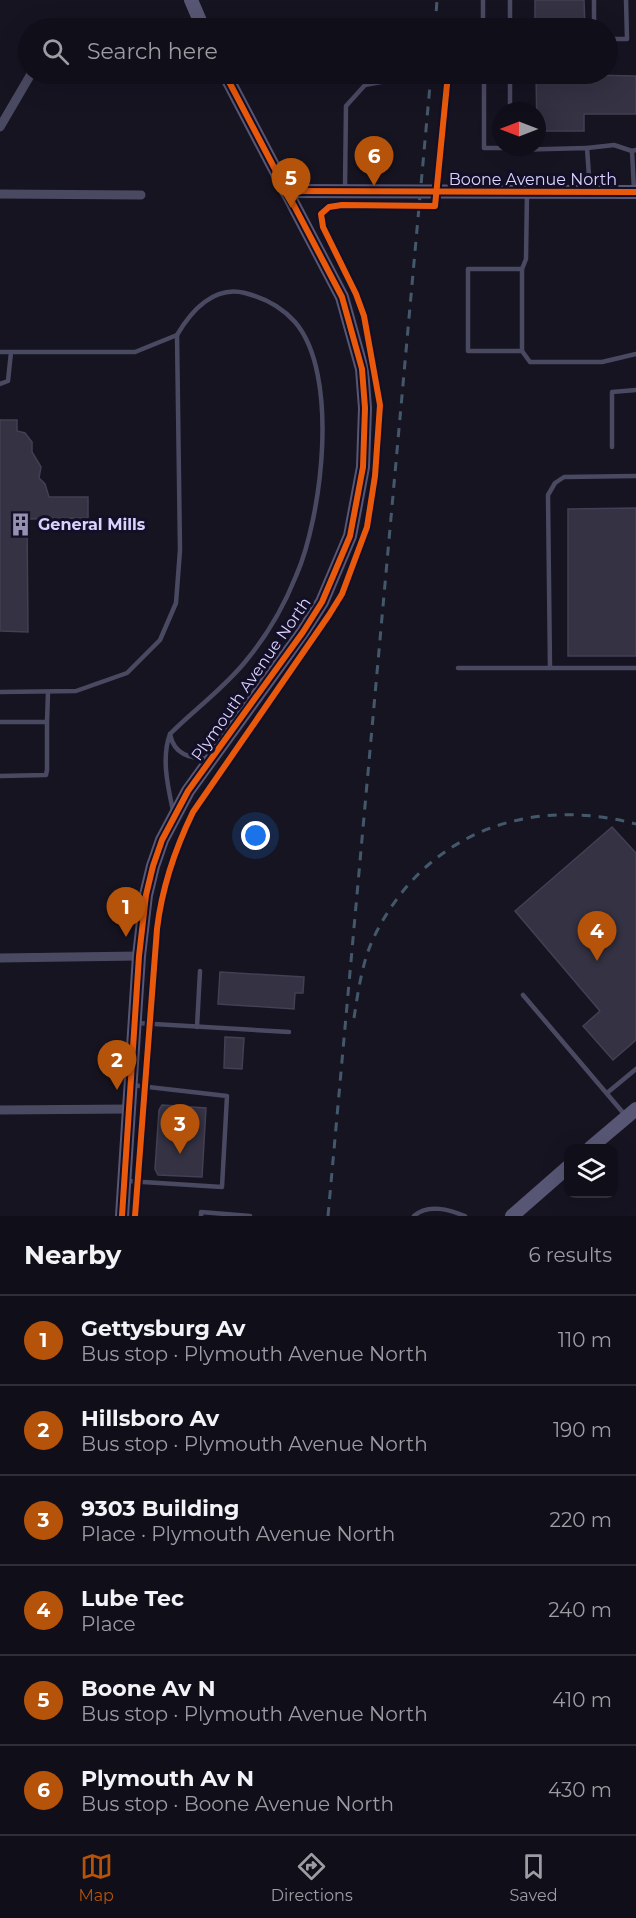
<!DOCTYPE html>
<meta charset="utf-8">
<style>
:root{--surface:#100f19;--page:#191822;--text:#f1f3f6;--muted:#9c9ca2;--line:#302f38;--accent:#b45309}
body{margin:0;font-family:Montserrat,sans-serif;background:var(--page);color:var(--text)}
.controls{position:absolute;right:18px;bottom:18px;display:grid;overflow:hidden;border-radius:12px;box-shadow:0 6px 24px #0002}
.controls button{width:54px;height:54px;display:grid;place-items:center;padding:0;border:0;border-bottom:2px solid var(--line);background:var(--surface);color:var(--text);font:30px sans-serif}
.compass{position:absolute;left:492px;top:102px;width:54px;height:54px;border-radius:50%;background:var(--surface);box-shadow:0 6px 24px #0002;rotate:270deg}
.you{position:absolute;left:256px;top:836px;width:21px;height:21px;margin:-15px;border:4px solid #fff;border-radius:50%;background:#1a73e8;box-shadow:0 0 0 9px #1a73e833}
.badge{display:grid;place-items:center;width:39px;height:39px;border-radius:50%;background:var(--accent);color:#fff;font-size:20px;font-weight:700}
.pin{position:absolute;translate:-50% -50px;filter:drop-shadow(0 2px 3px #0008)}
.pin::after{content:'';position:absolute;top:32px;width:21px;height:18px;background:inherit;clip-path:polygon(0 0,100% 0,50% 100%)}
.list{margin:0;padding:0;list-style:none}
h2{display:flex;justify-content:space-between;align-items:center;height:78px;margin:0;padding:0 24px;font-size:26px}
h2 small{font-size:20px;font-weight:400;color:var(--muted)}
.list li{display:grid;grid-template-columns:39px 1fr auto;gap:18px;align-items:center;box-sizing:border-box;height:90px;padding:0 24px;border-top:2px solid var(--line)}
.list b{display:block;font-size:22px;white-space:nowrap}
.list p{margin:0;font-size:20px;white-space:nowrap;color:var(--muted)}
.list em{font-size:20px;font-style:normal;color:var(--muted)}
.icon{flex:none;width:33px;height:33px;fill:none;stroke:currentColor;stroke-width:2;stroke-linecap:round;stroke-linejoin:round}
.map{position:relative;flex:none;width:636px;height:1216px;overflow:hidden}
.search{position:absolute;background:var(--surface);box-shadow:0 6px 24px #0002;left:18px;right:18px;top:18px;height:66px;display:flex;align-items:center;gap:15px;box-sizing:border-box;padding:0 21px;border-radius:33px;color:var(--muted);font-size:22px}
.sheet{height:618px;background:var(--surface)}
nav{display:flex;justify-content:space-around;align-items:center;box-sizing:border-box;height:84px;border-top:2px solid var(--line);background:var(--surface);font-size:16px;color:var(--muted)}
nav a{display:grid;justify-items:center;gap:3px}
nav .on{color:var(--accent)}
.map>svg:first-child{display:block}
</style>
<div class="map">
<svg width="636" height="1216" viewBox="0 0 636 1216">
<rect width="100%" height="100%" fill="#161421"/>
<g fill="#343243" stroke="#433f54" stroke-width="1.5">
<path d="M535 0H584L585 28H535Z"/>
<path d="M536 74 636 76V114H584V131H537Z"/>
<path d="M0 420H17V431L25 433 32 442V452L41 467 39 478 45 484 49 497H88V518L27 519 28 632 0 631Z"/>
<path d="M636 508V656H568V509Z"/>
<path d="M612 827 636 853V1040L613 1060 583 1026 600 1011 515 911Z"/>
<path d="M220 972 304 977 303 993H295L294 1009 218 1004Z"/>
<path d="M225 1037 244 1038 242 1069 224 1068Z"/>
<path d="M162 1105 206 1108 202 1177 158 1175 155 1169 159 1110Z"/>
</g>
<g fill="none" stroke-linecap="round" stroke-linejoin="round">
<g stroke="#4a4962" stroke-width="4.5">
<path d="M483 0V28"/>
<path d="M510 0V28"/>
<path d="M594 0V28"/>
<path d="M608 39H627L626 0"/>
<path d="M484 74V148H510"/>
<path d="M510 74V111"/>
<path d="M510 147V150L587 148 590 190"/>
<path d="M587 148 614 145 632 151"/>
<path d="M345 188 346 106 365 85 386 81"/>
<path d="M634 190 632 151 636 150"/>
<path d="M527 193 526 259 522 269V351L530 362H602L636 354"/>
<path d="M522 351H468V269H522"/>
<path d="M0 352H135L177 335"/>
<path d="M0 384 8 381 11 352"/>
<path d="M612 447V392L636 390"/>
<path d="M636 476 564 477 555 483 548 495 550 668H636"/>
<path d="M458 668H550"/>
<path d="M0 692 76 691 127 673 160 640 176 603 180 550 177 335C191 311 214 285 245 293 265 298 281 306 295 322 340 374 322 517 296 576 284 606 266 637 245 662 223 689 194 710 170 734 161 758 168 787 173 811"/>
<path d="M0 722H47V770L46 775 0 776"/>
<path d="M47 722 48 692"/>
<path d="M170 734C174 755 190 758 208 759"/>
<path d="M523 995 625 1115"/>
<path d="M137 1023 289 1032"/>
<path d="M197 1027 200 971"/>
<path d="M607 1093 636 1069"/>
<path d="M127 1181 222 1187 227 1096 131 1085"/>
<path d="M201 1216V1212L250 1216"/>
<path d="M414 1216C428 1203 450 1210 465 1216"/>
</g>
<g stroke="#4a4962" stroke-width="9">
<path d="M185 28 201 26"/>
<path d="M0 127 31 74"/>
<path d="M0 194 141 195"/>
<path d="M0 958 139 956"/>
<path d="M0 1110 129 1109"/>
</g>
<g stroke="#575674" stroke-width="14">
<path d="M191 0 203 28"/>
<path d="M286 191 636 192"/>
<path d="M590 1148 636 1109"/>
<path d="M122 1216 139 956 146 895 153 866 162 840 188 791 303 632 322 602 350 536 363 467 365 408 362 369 342 297 225 74"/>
<path d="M512 1216 568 1167"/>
</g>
<g stroke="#43596b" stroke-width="3" stroke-dasharray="9 8" stroke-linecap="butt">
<path d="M435 28 437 0"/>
<path d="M354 1018C358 992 362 963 373 939 423 834 527 795 636 824"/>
<path d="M328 1216 431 74"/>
</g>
<defs>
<g id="cycleway">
<path d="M286 191 636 192"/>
<path d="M122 1216 139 956 146 895 153 866 162 840 188 791 303 632 322 602 350 536 363 467 365 408 362 369 342 297 225 74"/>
<path d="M135 1216 157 929C162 887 174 851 193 812L329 615 342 594 367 527 375 476 380 405 364 316 356 294 323 227 321 214 329 207 342 205 435 206 448 74"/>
</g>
</defs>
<use href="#cycleway" stroke="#130f26" stroke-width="10"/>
<use href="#cycleway" stroke="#e8590c" stroke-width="6"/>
</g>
<defs>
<symbol id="building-bare" viewBox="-9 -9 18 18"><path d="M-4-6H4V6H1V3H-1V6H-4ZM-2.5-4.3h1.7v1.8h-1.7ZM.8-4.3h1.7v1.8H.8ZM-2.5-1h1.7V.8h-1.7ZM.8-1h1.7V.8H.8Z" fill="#9591b1" stroke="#130f26" stroke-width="2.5" paint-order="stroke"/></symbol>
</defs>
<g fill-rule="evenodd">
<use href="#building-bare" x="4" y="508" width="33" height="33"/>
</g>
<g text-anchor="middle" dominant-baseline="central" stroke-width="6" stroke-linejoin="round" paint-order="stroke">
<g font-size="16" fill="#d9d4ff" stroke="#130f26">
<text x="533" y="179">Boone Avenue North</text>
<text transform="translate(251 679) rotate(-55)">Plymouth Avenue North</text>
</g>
<g font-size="16" font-weight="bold" fill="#d9d4ff" stroke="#130f26" text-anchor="start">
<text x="38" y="524">General Mills</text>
</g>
</g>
</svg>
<div class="controls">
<button><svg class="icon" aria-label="layers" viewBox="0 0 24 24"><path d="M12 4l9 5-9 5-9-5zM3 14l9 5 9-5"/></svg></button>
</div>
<svg class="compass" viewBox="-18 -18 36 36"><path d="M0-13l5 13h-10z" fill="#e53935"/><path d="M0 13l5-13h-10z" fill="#9c9ca2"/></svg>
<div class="you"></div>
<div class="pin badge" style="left:126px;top:937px">1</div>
<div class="pin badge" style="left:117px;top:1090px">2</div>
<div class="pin badge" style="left:180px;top:1154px">3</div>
<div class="pin badge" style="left:597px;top:961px">4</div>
<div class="pin badge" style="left:291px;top:208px">5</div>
<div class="pin badge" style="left:374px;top:186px">6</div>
<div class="search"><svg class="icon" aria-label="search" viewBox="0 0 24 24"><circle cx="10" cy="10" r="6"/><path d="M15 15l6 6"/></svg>Search here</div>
</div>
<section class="sheet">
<h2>Nearby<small>6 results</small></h2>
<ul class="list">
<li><span class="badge">1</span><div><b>Gettysburg Av</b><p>Bus stop · Plymouth Avenue North</p></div><em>110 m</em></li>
<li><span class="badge">2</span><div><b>Hillsboro Av</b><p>Bus stop · Plymouth Avenue North</p></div><em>190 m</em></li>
<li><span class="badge">3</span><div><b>9303 Building</b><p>Place · Plymouth Avenue North</p></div><em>220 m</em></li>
<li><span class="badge">4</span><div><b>Lube Tec</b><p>Place</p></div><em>240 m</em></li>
<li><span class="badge">5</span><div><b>Boone Av N</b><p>Bus stop · Plymouth Avenue North</p></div><em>410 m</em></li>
<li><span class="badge">6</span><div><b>Plymouth Av N</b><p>Bus stop · Boone Avenue North</p></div><em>430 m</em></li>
</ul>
</section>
<nav>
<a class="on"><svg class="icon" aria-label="map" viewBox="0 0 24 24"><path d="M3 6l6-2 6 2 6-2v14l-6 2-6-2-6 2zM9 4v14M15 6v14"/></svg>Map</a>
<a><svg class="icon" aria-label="directions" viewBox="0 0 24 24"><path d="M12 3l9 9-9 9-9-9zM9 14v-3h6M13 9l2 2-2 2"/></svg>Directions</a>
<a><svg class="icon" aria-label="saved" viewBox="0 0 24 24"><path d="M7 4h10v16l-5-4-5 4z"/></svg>Saved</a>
</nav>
